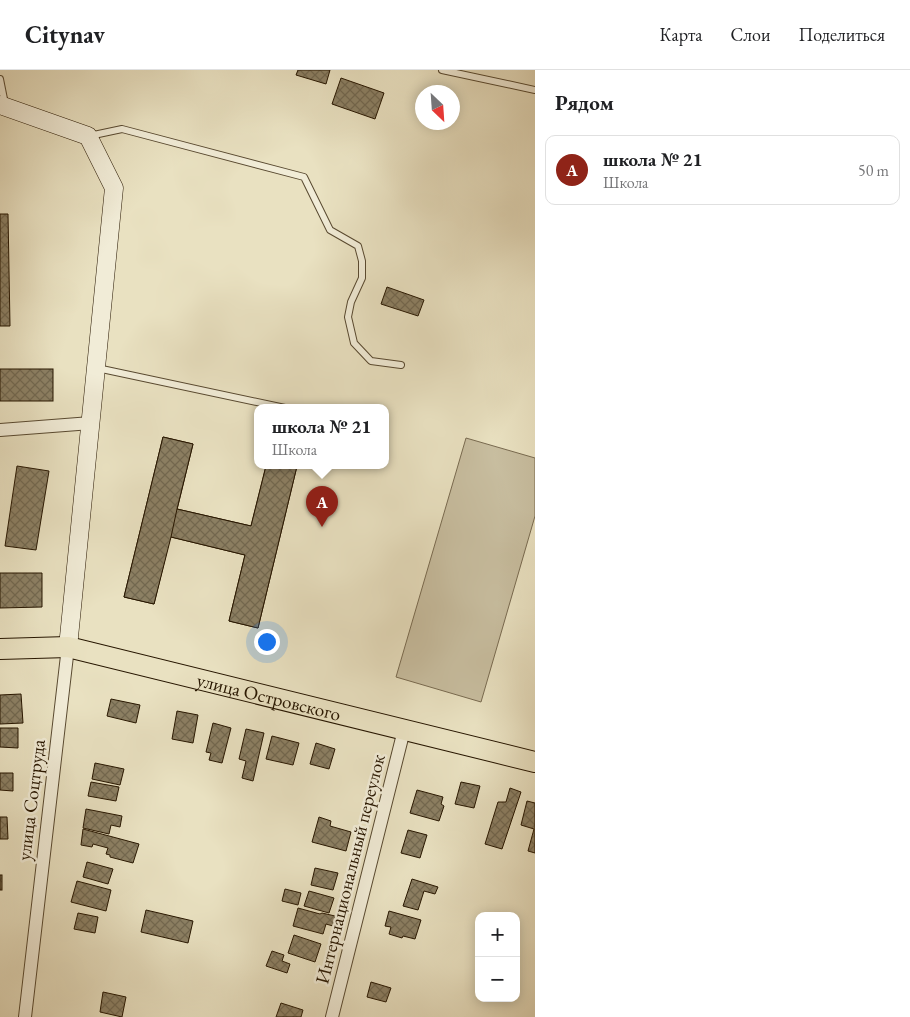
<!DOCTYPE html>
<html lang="ru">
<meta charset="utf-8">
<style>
:root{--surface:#fff;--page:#f6f6f6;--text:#202124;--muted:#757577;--line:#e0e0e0;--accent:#8f2418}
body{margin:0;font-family:"EB Garamond",serif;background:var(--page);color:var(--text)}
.controls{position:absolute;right:15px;bottom:15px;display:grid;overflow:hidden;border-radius:10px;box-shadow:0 2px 12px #0003}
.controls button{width:45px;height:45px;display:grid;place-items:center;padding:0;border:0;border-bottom:1px solid var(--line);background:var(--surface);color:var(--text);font:25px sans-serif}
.compass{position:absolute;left:415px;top:15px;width:45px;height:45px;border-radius:50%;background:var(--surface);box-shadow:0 2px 12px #0003;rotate:155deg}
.you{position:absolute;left:266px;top:571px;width:18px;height:18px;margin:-12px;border:4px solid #fff;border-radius:50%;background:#1a73e8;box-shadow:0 0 0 8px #1a73e833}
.badge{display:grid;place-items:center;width:32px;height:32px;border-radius:50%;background:var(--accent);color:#fff;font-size:16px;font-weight:700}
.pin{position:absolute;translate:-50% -41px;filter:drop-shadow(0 1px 2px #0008)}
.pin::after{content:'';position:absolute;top:26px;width:18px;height:15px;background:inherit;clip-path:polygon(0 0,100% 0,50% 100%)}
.popup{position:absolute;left:254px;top:334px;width:135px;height:65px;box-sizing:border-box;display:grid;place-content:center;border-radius:10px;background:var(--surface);filter:drop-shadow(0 1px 4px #0005);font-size:16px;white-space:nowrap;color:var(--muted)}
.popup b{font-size:19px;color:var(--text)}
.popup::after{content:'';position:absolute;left:50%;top:100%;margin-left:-10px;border:10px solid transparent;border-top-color:var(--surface)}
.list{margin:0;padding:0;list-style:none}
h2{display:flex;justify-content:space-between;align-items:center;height:65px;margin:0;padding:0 20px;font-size:21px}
h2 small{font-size:16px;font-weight:400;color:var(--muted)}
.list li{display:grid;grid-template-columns:32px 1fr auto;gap:15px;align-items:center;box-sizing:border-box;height:70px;margin:0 10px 10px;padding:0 10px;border:1px solid var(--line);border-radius:10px}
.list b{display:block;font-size:19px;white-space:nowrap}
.list p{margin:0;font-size:16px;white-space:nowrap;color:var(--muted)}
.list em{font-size:16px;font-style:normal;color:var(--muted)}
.map{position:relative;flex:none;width:535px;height:947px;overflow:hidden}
header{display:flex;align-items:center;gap:30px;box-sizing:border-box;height:70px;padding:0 25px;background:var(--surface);border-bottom:1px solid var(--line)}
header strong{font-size:24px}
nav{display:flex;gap:28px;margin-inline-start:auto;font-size:18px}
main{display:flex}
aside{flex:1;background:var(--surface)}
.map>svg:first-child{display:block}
</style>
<header>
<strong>Citynav</strong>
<nav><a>Карта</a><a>Слои</a><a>Поделиться</a></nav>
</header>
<main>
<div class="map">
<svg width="535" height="947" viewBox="0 0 535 947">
<defs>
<pattern id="building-cross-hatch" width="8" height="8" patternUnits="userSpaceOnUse" patternTransform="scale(1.25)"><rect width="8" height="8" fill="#8c8064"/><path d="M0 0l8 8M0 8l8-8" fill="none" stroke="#726850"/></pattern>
</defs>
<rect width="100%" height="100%" fill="#e9e1c1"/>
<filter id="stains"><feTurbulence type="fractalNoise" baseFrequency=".004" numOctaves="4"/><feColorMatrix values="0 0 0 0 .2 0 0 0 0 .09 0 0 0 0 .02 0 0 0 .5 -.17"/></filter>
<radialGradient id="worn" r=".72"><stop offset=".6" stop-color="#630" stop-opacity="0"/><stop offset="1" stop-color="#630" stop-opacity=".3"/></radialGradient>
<path fill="#c8bea0" stroke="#786a50" d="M466 368 535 388V446L481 632 396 607Z"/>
<g fill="url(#building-cross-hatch)" stroke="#271600">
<path d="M298 0H330L326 14 296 5Z"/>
<path d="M341 8 384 23 375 49 332 34Z"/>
<path d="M0 144H8L10 256H0Z"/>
<path d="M387 217 424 230 418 246 381 234Z"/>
<rect x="0" y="299" width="53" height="32"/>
<path d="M163 367 193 374 154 534 124 527Z"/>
<path d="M163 367 193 374 177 439 251 456 266 396H297L258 558 229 551 245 485 171 467 154 534 124 527Z"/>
<path d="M17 396 49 401 36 480 5 476Z"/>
<path d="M266 396H297L258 558 229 551 245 485 171 467 177 439 251 456Z"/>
<path d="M0 503H42V537L0 538Z"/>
<path d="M21 624 23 653 0 654V625Z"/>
<path d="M111 629 140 635 136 653 107 646Z"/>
<path d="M177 641 198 645 193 673 172 669Z"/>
<path d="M213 653 231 658 222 693 209 690 211 683 206 682Z"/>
<path d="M0 658H18V678L0 677Z"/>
<path d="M246 659 264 663 253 711 242 708 246 691 239 689Z"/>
<path d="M272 666 299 673 293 695 266 689Z"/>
<path d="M316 673 335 679 329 699 310 694Z"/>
<path d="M95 693 124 699 120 715 92 709Z"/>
<path d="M0 703H13V721L0 720Z"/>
<path d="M91 712 119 717 116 731 88 726Z"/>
<path d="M461 712 480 716 474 738 455 734Z"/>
<path d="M510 718 521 722 502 779 485 774 498 732H506Z"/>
<path d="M417 720 443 727 441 734 444 736 439 751 410 743Z"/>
<path d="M527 731 535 733V783L528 781 534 759 521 755Z"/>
<path d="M86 739 122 746 120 757 111 755 109 764 83 758Z"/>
<path d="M0 747H7L8 769H0Z"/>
<path d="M319 747 331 751 330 756 351 762 346 781 312 772Z"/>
<path d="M83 759 139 774 133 793 110 787V785L106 784 108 778 93 774 92 777 81 775Z"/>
<path d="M408 760 427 765 420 788 401 783Z"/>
<path d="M87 792 113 799 108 814 83 807Z"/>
<path d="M315 798 338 803 333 820 311 815Z"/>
<rect x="0" y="805" width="2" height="15"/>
<path d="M412 809 438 817 435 824 424 821 418 840 403 836Z"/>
<path d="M77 811 111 820 106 841 71 832Z"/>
<path d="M285 819 301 823 298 835 282 831Z"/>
<path d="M309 821 334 828 329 843 304 836Z"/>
<path d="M298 838 320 844 322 843 335 846 333 856 326 854 323 864 293 856Z"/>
<path d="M146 840 193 851 188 873 141 862Z"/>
<path d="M389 841 421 850 415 869 403 866 402 868 389 864 391 857 385 856Z"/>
<path d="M78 843 98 847 95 863 74 859Z"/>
<path d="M294 865 321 874 315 892 288 883Z"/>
<path d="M272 881 284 885 282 891 290 894 287 903 266 896Z"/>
<path d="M371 912 391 918 386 932 367 927Z"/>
<path d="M103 922 126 927 122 947 100 942Z"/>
<path d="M281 933 303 940 301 947H276Z"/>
</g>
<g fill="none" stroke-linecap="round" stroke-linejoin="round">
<defs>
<g id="lane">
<path d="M442 0 535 20"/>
<path d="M0 9 5 34"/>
<path d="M89 66 122 59 304 107 330 160 358 176 362 191V208L351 232 348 247 354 273 371 291 401 295"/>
<path d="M97 298 285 338"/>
</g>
<g id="street">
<path d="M0 360 91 353"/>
<path d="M25 947 68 577"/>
<path d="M332 947 404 660"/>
</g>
<path id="secondary" d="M0 35 88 66 114 118 68 577"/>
<g id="primary">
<path id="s1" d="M0 579 68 577 535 692"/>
</g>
</defs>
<use href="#lane" stroke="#584930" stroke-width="8"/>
<use href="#street" stroke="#584930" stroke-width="14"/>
<use href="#secondary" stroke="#271600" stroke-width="19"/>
<use href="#primary" stroke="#271600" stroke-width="22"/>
<use href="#lane" stroke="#f1ecd7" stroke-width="6"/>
<use href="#street" stroke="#f1ecd7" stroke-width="12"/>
<use href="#secondary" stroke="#f1ecd7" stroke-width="18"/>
<use href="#primary" stroke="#e9e1c1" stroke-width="20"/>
</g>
<g text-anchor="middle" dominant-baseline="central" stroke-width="5" stroke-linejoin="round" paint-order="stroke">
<g font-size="19" fill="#271600" stroke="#f1ecd7">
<text stroke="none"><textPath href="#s1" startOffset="275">улица Островского</textPath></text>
<text transform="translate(31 730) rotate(-83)">улица Соцтруда</text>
<text transform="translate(350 799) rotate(-76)">Интернациональный переулок</text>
</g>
</g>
<rect width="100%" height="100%" filter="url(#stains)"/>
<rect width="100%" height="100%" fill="url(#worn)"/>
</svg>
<div class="controls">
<button>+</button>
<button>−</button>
</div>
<svg class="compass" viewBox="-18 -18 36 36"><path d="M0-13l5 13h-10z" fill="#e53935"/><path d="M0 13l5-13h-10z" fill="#757577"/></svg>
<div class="you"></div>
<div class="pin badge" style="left:322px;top:457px">A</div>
<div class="popup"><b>школа № 21</b>Школа</div>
</div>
<aside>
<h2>Рядом<small></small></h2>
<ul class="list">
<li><span class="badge">A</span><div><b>школа № 21</b><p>Школа</p></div><em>50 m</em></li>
</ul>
</aside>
</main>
